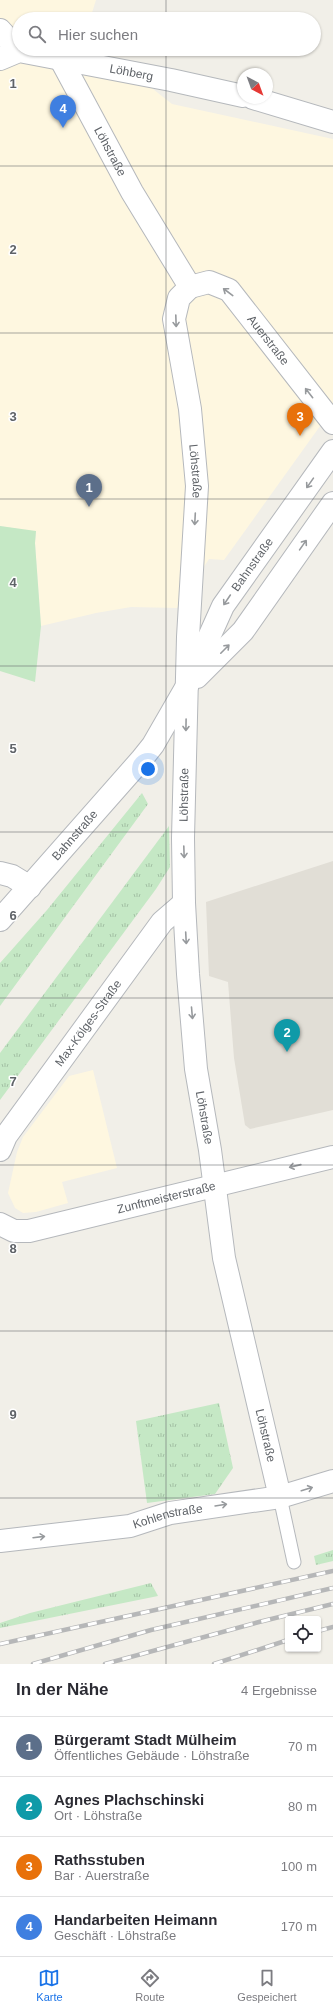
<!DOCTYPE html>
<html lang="de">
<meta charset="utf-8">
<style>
:root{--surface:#fff;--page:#f2f2f3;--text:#2b2b33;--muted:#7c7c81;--line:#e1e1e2;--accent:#1a73e8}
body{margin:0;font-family:Helvetica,sans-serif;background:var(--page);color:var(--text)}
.controls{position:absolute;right:12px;bottom:12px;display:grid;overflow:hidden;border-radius:4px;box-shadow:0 1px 3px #0004}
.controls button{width:36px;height:36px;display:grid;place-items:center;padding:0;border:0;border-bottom:1px solid var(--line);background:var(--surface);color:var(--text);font:20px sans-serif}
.compass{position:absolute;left:237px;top:68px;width:36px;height:36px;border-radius:50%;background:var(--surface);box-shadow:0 1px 3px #0004;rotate:139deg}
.you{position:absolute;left:148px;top:769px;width:14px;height:14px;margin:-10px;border:3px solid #fff;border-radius:50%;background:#1a73e8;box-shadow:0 0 0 6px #1a73e833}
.badge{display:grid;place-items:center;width:26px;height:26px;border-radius:50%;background:var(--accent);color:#fff;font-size:13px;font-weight:700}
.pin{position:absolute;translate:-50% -33px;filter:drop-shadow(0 1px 2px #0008)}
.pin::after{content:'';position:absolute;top:21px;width:14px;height:12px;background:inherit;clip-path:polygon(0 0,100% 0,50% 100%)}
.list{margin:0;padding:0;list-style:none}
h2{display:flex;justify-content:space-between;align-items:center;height:52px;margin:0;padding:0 16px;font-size:17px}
h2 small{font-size:13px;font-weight:400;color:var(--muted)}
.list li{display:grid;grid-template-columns:26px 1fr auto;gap:12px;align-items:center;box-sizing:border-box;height:60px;padding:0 16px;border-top:1px solid var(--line)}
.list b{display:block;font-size:15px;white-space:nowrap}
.list p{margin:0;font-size:13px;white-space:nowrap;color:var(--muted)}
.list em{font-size:13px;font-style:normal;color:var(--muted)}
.icon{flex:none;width:22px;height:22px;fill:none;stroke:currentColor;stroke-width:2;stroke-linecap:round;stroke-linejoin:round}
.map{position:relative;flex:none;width:333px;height:1664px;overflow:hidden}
.search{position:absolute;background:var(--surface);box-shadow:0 1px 3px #0004;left:12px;right:12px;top:12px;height:44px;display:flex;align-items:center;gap:10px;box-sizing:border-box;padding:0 14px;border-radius:22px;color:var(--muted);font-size:15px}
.sheet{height:292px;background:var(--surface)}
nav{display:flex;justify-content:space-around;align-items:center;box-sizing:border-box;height:56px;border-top:1px solid var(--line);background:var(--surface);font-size:11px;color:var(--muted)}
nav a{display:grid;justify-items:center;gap:2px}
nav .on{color:var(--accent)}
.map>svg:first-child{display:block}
</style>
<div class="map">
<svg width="333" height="1664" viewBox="0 0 333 1664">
<defs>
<pattern id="grass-tufts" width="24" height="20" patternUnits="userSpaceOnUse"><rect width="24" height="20" fill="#c5e8c5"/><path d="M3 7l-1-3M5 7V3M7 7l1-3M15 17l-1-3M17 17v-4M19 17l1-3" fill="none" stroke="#a3c0a4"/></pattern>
</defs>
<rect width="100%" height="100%" fill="#f1efe8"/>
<g fill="#fef7e0">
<path d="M0 0H96L90 19H19V49H102L172 104 333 139V408L224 560 209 559 177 608 131 607 96 613 41 626 35 543 36 532 0 526Z"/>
<path d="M93 1070 117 1168 62 1182 68 1203 36 1212 23 1213 15 1208 8 1193 17 1152 23 1137 69 1076Z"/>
</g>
<path fill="#e1ded6" d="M333 861V1110L250 1129 245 1125 234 1058 228 982 209 976 206 902Z"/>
<g fill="url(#grass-tufts)">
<path d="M142 793 148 804 0 1006V963L47 910Z"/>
<path d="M169 826 170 867 156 889 0 1100V1053Z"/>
<path d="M219 1403 233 1468 215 1494 147 1503 136 1421Z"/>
<path d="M333 1550V1561L316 1565 314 1556Z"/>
<path d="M151 1583 158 1596 0 1628V1623L30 1613Z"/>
</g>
<path fill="#c5e8c5" d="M0 526 36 531 35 543 41 626 35 682 0 671Z"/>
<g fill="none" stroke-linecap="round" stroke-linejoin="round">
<defs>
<path id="lane" d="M280 1497 294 1562"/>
<g id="street">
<path d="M0 30 19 51"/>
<path id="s1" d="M60 58 132 192 190 287"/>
<path id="s2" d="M0 59 19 51 171 80 243 96"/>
<path d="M253 98 333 122"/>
<path id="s3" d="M190 287 179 298 174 319 190 409 197 486 188 637 183 838 184 903 188 974 196 1069 210 1150 224 1258 280 1497"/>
<path id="s4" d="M190 287 209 282 229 290 333 423"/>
<path d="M197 677 243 631 333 503"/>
<path d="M0 873 12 876 30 887"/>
<path id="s5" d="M0 920 141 760 153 745 187 686 223 606 333 451"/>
<path id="s6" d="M0 1150 6 1136 162 922 184 903"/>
<path id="s7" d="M0 1224 14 1231H29L333 1157"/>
<path id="s8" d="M0 1541 130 1526 170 1513 280 1497 333 1481"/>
</g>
</defs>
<use href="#lane" stroke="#b5b8bc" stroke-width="15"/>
<use href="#street" stroke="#b5b8bc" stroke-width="24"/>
<use href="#lane" stroke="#fff" stroke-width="13"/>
<use href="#street" stroke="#fff" stroke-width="22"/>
<defs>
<g id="rail">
<path d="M318 1631 333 1627"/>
<path d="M0 1644 333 1571"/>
<path d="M33 1664 151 1630 333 1588"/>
<path d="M105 1664 259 1622 333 1604"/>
<path d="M214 1664 288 1640"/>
</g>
</defs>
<use href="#rail" stroke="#b6b7b8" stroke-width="4.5"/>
<use href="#rail" stroke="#fff" stroke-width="3" stroke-dasharray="9" stroke-linecap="butt"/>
</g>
<defs><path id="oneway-shaft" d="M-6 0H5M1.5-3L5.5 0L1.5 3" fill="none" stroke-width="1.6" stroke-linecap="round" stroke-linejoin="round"/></defs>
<g stroke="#979a9d">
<use href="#oneway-shaft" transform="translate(228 292) rotate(-143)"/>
<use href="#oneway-shaft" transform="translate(176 321) rotate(88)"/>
<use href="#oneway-shaft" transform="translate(309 393) rotate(-128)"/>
<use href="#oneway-shaft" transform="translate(310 483) rotate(125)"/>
<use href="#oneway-shaft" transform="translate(195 519) rotate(93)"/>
<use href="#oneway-shaft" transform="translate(303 545) rotate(-55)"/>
<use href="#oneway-shaft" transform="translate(227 600) rotate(124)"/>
<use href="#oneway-shaft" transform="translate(225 649) rotate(-45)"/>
<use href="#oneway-shaft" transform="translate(186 725) rotate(91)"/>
<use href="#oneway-shaft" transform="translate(184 852) rotate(88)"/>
<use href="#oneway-shaft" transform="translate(186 938) rotate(87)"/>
<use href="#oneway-shaft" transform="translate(192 1013) rotate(85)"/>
<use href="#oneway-shaft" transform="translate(295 1166) rotate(167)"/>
<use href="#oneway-shaft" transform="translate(307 1489) rotate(-17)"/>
<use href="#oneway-shaft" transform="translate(221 1505) rotate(-9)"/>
<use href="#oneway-shaft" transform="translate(39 1537) rotate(-7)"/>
</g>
<path fill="none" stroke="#5f6368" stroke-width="1" stroke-opacity="0.55" d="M166 0V19M166 49V1664M0 166H333M0 333H333M0 499H333M0 666H333M0 832H333M0 998H333M0 1165H333M0 1331H333M0 1498H333"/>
<g text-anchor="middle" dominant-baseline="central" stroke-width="3" stroke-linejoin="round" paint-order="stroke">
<g font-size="12" fill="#5f6368" stroke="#fff">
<text stroke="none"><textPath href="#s2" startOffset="135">Löhberg</textPath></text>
<text stroke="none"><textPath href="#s1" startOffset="106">Löhstraße</textPath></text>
<text stroke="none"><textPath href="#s4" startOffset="105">Auerstraße</textPath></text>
<text stroke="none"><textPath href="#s3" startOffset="191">Löhstraße</textPath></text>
<text stroke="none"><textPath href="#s5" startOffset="439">Bahnstraße</textPath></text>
<text transform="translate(184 795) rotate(-89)">Löhstraße</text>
<text stroke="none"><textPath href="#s5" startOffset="113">Bahnstraße</textPath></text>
<text stroke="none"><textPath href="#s6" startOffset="155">Max-Kölges-Straße</textPath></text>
<text stroke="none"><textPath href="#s3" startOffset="839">Löhstraße</textPath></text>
<text stroke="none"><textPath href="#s7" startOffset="172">Zunftmeisterstraße</textPath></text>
<text stroke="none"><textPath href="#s3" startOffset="1163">Löhstraße</textPath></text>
<text stroke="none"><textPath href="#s8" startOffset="170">Kohlenstraße</textPath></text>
</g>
</g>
<g font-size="13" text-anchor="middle" font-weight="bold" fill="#5f6368" stroke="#fff" stroke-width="3" stroke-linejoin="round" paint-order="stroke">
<text x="13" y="88">1</text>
<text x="13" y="254">2</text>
<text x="13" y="421">3</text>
<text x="13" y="587">4</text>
<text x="13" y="753">5</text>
<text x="13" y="920">6</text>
<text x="13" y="1086">7</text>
<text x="13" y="1253">8</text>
<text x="13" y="1419">9</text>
</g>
</svg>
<div class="controls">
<button><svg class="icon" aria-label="locate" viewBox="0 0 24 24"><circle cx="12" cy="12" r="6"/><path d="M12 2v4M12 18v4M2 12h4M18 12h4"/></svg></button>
</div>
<svg class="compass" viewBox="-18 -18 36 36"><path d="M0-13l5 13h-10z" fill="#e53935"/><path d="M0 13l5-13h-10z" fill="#7c7c81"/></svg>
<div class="you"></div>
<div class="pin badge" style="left:89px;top:507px;background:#5c6f8a">1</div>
<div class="pin badge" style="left:287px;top:1052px;background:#0f9aa8">2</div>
<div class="pin badge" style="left:300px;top:436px;background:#e8710a">3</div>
<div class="pin badge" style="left:63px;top:128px;background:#3f7fe0">4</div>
<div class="search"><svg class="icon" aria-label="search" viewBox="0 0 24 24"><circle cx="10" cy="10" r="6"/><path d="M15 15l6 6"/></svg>Hier suchen</div>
</div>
<section class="sheet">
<h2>In der Nähe<small>4 Ergebnisse</small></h2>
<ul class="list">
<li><span class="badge" style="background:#5c6f8a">1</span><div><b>Bürgeramt Stadt Mülheim</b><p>Öffentliches Gebäude · Löhstraße</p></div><em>70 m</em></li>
<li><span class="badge" style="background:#0f9aa8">2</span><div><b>Agnes Plachschinski</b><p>Ort · Löhstraße</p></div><em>80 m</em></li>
<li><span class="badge" style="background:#e8710a">3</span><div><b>Rathsstuben</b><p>Bar · Auerstraße</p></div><em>100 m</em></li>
<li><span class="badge" style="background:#3f7fe0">4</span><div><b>Handarbeiten Heimann</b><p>Geschäft · Löhstraße</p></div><em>170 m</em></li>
</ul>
</section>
<nav>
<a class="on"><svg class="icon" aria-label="map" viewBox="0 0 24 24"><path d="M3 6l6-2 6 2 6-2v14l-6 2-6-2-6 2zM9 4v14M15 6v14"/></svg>Karte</a>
<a><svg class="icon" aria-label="directions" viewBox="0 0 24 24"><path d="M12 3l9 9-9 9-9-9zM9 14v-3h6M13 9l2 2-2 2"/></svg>Route</a>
<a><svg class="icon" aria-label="saved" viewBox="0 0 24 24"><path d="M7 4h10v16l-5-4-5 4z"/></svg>Gespeichert</a>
</nav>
